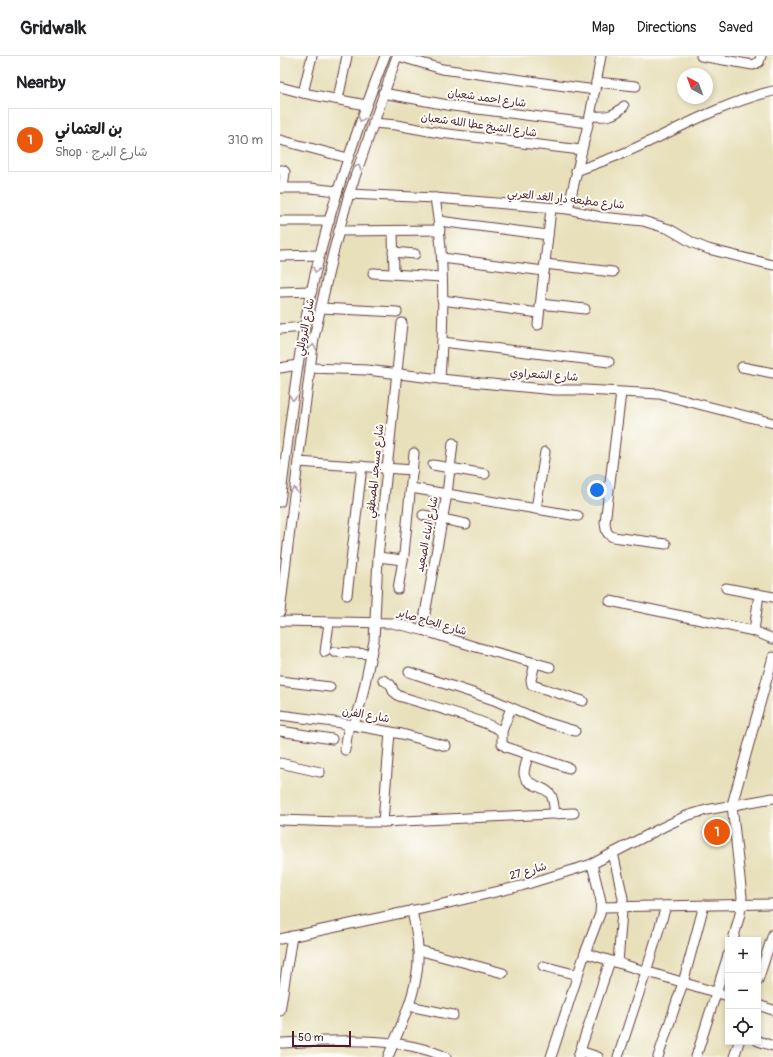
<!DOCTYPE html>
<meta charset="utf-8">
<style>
:root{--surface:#fff;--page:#f2f2f2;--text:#202124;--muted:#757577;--line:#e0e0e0;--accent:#ea580c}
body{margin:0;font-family:Pangolin,"Playpen Sans Arabic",sans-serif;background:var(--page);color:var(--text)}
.controls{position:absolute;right:12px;bottom:12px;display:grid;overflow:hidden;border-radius:0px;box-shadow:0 2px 6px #0003}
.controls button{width:36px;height:36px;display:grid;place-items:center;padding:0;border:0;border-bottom:1px solid var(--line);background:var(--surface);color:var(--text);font:20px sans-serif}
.compass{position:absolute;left:397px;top:12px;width:36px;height:36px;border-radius:50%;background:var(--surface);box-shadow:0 2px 6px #0003;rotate:319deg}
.scale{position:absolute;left:12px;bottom:10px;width:59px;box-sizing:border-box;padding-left:4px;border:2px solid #4a1f2b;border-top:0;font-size:11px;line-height:14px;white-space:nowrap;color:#4a1f2b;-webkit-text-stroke:3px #fdfcf7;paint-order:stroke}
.you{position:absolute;left:317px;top:434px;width:14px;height:14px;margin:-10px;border:3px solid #fff;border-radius:50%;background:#1a73e8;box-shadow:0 0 0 6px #1a73e833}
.badge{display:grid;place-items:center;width:26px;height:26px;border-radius:50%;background:var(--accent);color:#fff;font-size:13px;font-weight:700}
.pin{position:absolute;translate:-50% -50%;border:2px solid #fff;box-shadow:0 1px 4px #0006}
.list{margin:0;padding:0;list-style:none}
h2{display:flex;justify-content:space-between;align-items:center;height:52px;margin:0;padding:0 16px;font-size:17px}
h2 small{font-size:13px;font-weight:400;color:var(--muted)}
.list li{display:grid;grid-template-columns:26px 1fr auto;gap:12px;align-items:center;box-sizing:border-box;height:64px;margin:0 8px 8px;padding:0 8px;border:1px solid var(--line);border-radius:0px}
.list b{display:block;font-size:15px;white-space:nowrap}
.list p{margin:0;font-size:13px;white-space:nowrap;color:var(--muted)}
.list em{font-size:13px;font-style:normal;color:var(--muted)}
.icon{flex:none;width:22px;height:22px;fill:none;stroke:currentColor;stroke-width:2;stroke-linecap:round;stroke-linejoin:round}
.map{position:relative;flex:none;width:493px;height:1001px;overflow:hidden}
header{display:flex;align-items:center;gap:24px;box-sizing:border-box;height:56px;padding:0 20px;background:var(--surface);border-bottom:1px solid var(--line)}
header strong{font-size:19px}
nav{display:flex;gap:22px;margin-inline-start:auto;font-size:14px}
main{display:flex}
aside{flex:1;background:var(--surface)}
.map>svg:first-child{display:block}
</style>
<header>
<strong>Gridwalk</strong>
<nav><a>Map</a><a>Directions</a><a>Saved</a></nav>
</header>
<main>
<aside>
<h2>Nearby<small></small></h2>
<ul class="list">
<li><span class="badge">1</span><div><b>بن العثماني</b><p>Shop · شارع البرج</p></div><em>310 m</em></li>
</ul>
</aside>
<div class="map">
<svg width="493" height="1001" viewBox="0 0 493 1001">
<rect width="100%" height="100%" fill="#fdfcf7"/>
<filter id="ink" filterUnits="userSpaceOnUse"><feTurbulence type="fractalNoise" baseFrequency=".025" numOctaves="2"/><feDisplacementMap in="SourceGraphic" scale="8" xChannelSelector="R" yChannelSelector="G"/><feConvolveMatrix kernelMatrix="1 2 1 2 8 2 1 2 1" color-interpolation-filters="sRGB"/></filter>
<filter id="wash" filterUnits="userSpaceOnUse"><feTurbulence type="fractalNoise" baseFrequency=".012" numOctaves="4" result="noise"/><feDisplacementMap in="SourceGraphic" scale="16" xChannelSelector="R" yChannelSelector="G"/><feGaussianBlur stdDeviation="0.9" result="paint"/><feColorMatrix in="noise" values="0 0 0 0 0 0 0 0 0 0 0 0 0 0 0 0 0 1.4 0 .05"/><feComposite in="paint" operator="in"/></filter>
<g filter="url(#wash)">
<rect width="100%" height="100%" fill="#e8e0bb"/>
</g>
<g filter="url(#ink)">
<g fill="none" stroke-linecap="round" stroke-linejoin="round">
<defs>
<g id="minor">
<path d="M118 0 162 13 315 34"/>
<path d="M421 0 473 9 479 6 481 0"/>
<path d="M316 26 356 30"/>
<path d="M0 31 23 37 86 49"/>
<path d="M23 37 32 0"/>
<path d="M103 37 173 50 308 67"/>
<path d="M58 43 67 0"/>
<path d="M310 60C325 61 334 61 344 50"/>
<path d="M93 67 116 69 160 77 301 94"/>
<path d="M0 84 68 102"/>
<path d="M0 114H3L5 116 3 132"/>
<path d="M296 115C315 108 333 102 351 94 398 73 443 47 493 35"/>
<path d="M0 132H30L57 135"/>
<path d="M69 138 155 142 288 153 321 161 363 165 389 173 413 187 428 193 493 209"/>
<path d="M155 142C165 200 164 264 160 323"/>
<path d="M288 153 310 60 321 0"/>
<path d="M0 165H49"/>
<path d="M159 165 268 179"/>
<path d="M59 175 160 174"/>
<path d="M113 175 114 218"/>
<path d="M113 196 135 198"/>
<path d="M0 200 40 199"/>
<path d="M162 202 264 215"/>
<path d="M265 208 333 216"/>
<path d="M93 217 162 221"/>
<path d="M0 236 32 235"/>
<path d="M162 244 259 257"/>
<path d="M260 248 305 253"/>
<path d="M41 252 117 256"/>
<path d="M258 269 271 153"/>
<path d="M0 273 24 271"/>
<path d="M162 286 329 306"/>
<path d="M462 311 493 317"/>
<path d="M0 312 18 309"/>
<path d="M30 312 87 314 160 323 274 334H305L379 338 493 367"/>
<path d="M341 337 325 467C326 474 326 478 333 481L386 488"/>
<path d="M18 406 133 414"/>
<path d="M153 409 205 418"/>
<path d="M131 432 298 460"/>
<path d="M0 446C11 363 19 279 40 198 57 130 80 65 105 0"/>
<path d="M256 453 265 396"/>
<path d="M143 459 186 468"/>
<path d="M98 501 123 504"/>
<path d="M446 532 493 541"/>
<path d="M118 533 124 498 134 397"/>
<path d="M67 539 82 410"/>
<path d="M330 545 474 575 493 583"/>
<path d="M0 556 18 406 34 282 52 201 69 138 117 0"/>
<path d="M0 565 112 567 142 574 196 591 270 611"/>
<path d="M142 574 167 438 173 387"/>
<path d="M474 575 479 538"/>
<path d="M45 596 49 567"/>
<path d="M54 596 91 598"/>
<path d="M255 607 251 624 252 629 303 645"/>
<path d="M129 616 214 644 262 665 295 675"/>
<path d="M103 624C109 627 112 628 113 635L119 640C134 645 217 667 222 677V688L226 691 289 712"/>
<path d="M0 625 50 631"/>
<path d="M0 659 61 667 122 678 166 690"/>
<path d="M74 669 81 646 94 585 98 501 122 267"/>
<path d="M0 675 52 683"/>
<path d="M222 675 231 652"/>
<path d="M65 694 69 668"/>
<path d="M248 699C247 705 244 712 244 718 246 731 265 729 271 739 274 745 274 752 275 758"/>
<path d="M0 707 40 716"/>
<path d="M0 764 58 766H103L294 757"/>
<path d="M103 766 110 676"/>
<path d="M333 797 343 842 338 907"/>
<path d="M321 851 493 848"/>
<path d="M0 883 168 847 241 830 312 808 383 771 406 760 426 754 493 742"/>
<path d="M453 884 460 858 462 841 452 749 493 601"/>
<path d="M138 894 223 917"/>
<path d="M305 897 448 940"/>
<path d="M263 910 298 919"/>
<path d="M478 924 493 878"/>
<path d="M478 949 493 954"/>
<path d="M129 950 173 959"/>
<path d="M0 955 12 880"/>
<path d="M478 985 493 990"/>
<path d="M0 987C53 985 117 979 166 1001"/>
<path d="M300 995 318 1001"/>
<path d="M108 1001C122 966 140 932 138 894 138 881 134 867 132 854"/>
<path d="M271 1001 305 897 320 858 321 845 312 808"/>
<path d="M298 1001 330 905"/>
<path d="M338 1001 366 916 386 850"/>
<path d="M378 1001 403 927 424 849"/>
<path d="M416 1001 448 899"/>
<path d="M454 1001 459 986"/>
</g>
</defs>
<use href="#minor" stroke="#623c41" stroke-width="11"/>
<use href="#minor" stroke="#fff" stroke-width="9"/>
</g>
<defs><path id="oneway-chevron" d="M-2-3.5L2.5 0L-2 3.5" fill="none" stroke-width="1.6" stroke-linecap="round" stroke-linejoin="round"/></defs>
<g stroke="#ae9aa0">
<use href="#oneway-chevron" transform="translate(81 63) rotate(110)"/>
<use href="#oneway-chevron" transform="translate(78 111) rotate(-71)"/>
<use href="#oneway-chevron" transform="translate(36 214) rotate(102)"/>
<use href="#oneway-chevron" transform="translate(33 291) rotate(-82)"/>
<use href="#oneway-chevron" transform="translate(13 342) rotate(97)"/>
<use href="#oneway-chevron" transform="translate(14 434) rotate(-83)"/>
</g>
</g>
<g text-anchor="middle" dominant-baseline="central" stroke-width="4" stroke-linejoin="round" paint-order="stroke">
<g font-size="11" fill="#4a1f2b" stroke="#fdfcf7">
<text transform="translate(207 42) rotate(8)">شارع احمد شعبان</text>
<text transform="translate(199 69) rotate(8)">شارع الشيخ عطا الله شعبان</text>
<text transform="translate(286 143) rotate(6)">شارع مطبعه دار الغد العربي</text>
<text transform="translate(25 271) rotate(-79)">شارع التروللي</text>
<text transform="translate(264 319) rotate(4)">شارع الشعراوي</text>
<text transform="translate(95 415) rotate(-84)">شارع مسجد المصطفي</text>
<text transform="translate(147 478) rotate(-79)">شارع ابناء الصعيد</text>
<text transform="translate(152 566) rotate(16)">شارع الحاج صابر</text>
<text transform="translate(86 659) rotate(10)">شارع الفرن</text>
<text transform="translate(248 815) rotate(-16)">شارع 27</text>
</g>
</g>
</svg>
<div class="controls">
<button>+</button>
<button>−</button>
<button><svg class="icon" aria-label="locate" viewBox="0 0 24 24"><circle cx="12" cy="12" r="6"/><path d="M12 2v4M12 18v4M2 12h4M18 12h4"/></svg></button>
</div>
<svg class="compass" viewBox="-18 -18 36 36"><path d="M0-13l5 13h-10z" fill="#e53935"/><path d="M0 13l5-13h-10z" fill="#757577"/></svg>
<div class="scale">50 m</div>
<div class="you"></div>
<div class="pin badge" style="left:437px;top:776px">1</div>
</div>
</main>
